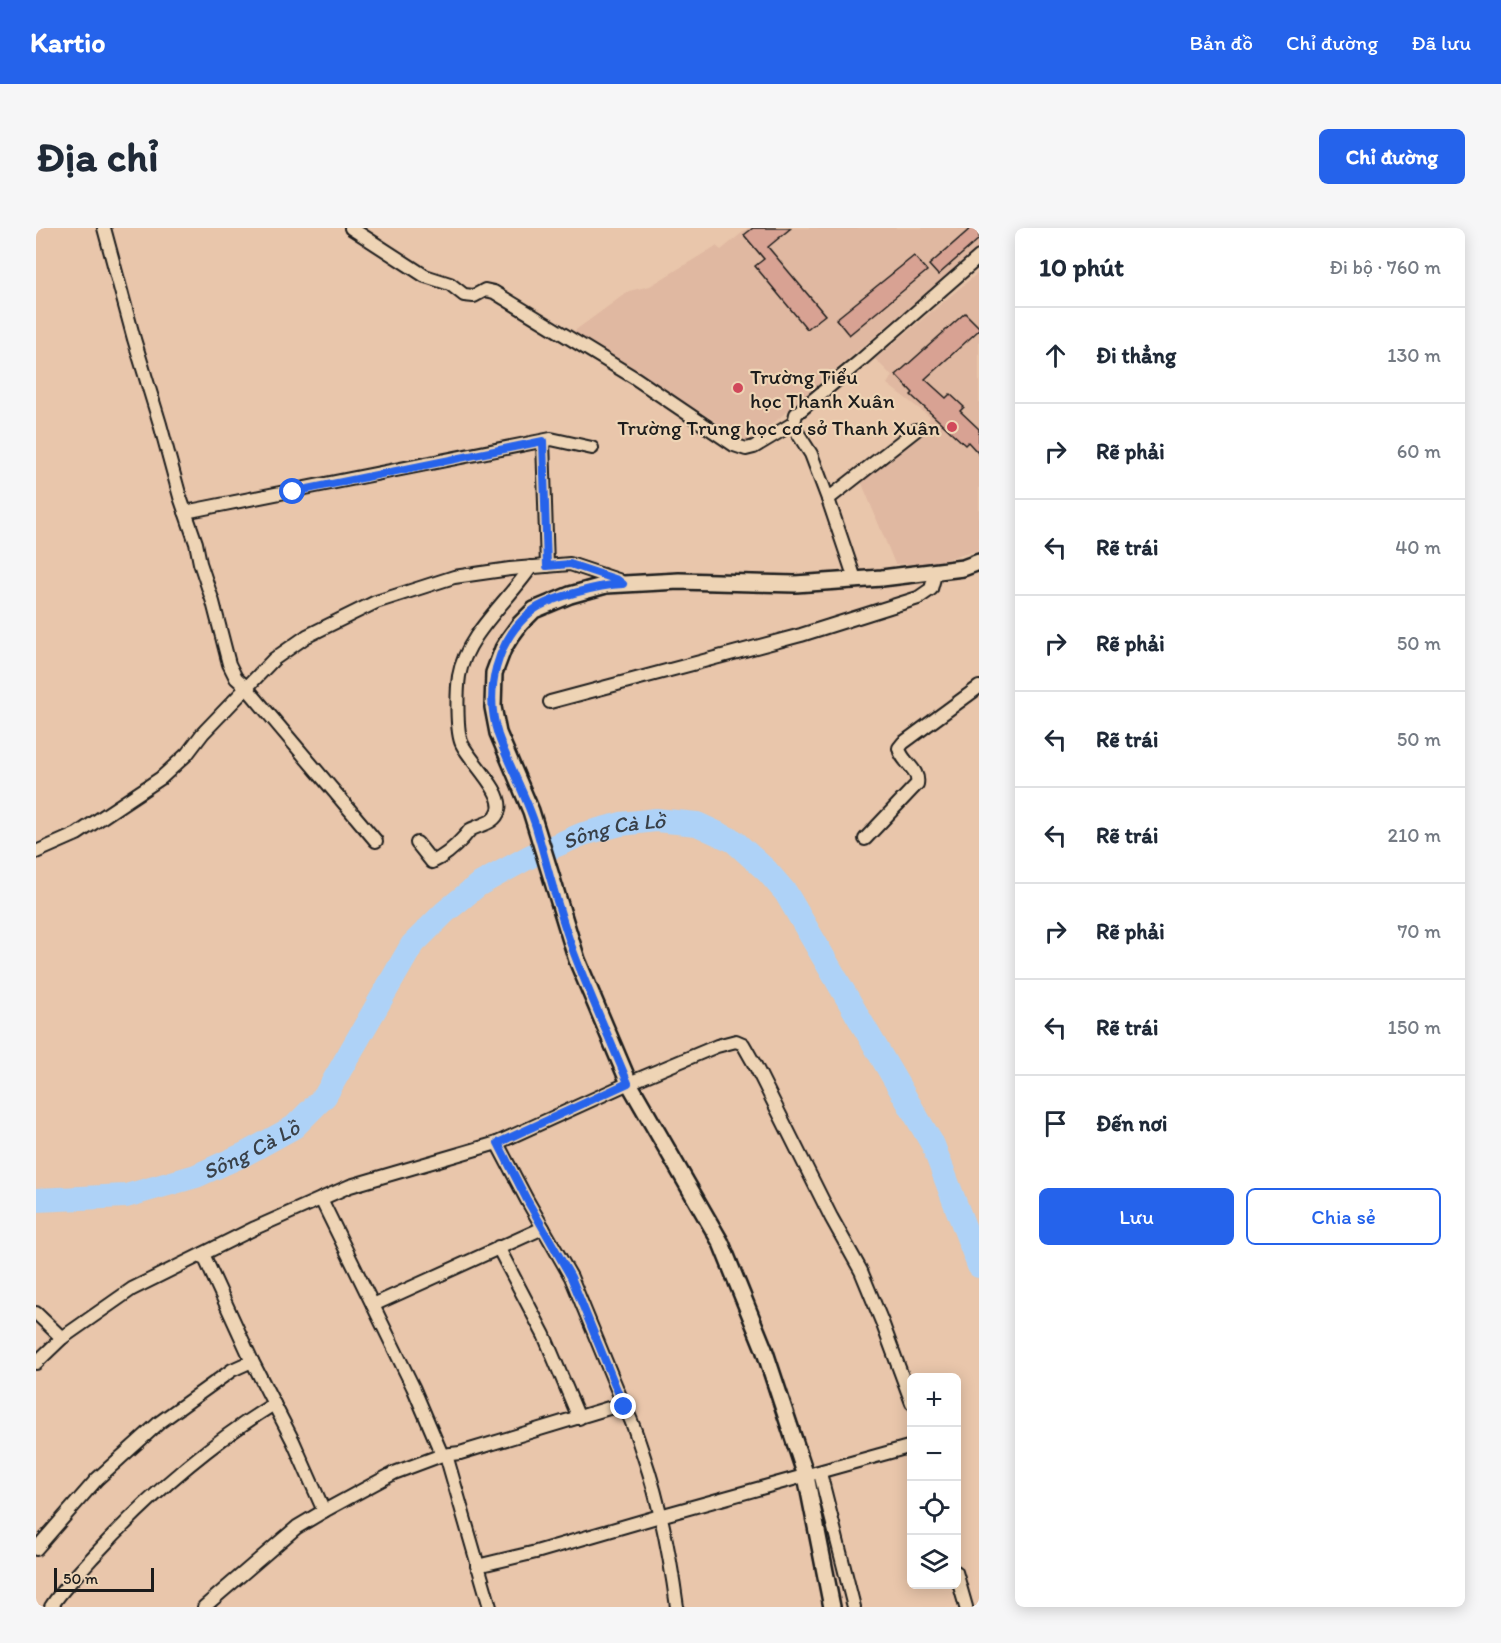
<!DOCTYPE html>
<html lang="vi">
<meta charset="utf-8">
<style>
:root{--surface:#fff;--page:#f6f6f7;--text:#1f2937;--muted:#747a83;--line:#e0e1e3;--accent:#2563eb}
body{margin:0;font-family:Itim,sans-serif;background:var(--page);color:var(--text)}
.controls{position:absolute;right:18px;bottom:18px;display:grid;overflow:hidden;border-radius:9px;box-shadow:0 3px 15px #0003}
.controls button{width:54px;height:54px;display:grid;place-items:center;padding:0;border:0;border-bottom:2px solid var(--line);background:var(--surface);color:var(--text);font:30px sans-serif}
.scale{position:absolute;left:18px;bottom:15px;width:100px;box-sizing:border-box;padding-left:6px;border:3px solid #1c1c1c;border-top:0;font-size:16px;line-height:21px;white-space:nowrap;color:#1c1c1c;-webkit-text-stroke:4px #eed4b5;paint-order:stroke}
.stop{position:absolute;width:18px;height:18px;margin:-14px;border:4px solid #2563eb;border-radius:50%;background:#fff}
.stop.end{background:#2563eb;border-color:#fff;box-shadow:0 2px 6px #0008}
.list{margin:0;padding:0;list-style:none}
h2{display:flex;justify-content:space-between;align-items:center;height:78px;margin:0;padding:0 24px;font-size:26px}
h2 small{font-size:20px;font-weight:400;color:var(--muted)}
.list li{display:grid;grid-template-columns:39px 1fr auto;gap:18px;align-items:center;box-sizing:border-box;height:96px;padding:0 24px;border-top:2px solid var(--line)}
.list b{display:block;font-size:22px;white-space:nowrap}
.list em{font-size:20px;font-style:normal;color:var(--muted)}
.actions{display:flex;gap:12px;padding:18px 24px}
.actions a{flex:1;padding:14px 0;border:2px solid var(--accent);border-radius:9px;text-align:center;font-size:21px;color:var(--accent)}
.actions .main{background:var(--accent);color:#fff}
.icon{flex:none;width:33px;height:33px;fill:none;stroke:currentColor;stroke-width:2;stroke-linecap:round;stroke-linejoin:round}
.map{position:relative;flex:none;width:943px;height:1379px;overflow:hidden;border-radius:9px}
header{display:flex;align-items:center;gap:36px;box-sizing:border-box;height:84px;padding:0 30px;background:var(--accent);color:#fff}
header strong{font-size:28px}
nav{display:flex;gap:33px;margin-inline-start:auto;font-size:21px}
.intro{display:flex;align-items:center;justify-content:space-between;box-sizing:border-box;height:144px;padding:0 36px}
h1{margin:0;font-size:42px}
.button{padding:15px 27px;border-radius:9px;background:var(--accent);color:#fff;font-size:21px;font-weight:700}
main{display:flex;gap:36px;padding:0 36px}
aside{flex:1;background:var(--surface);border-radius:9px;box-shadow:0 3px 15px #0003}
.map>svg:first-child{display:block}
</style>
<header>
<strong>Kartio</strong>
<nav><a>Bản đồ</a><a>Chỉ đường</a><a>Đã lưu</a></nav>
</header>
<div class="intro"><h1>Địa chỉ</h1><a class="button">Chỉ đường</a></div>
<main>
<div class="map">
<svg width="943" height="1379" viewBox="0 0 943 1379">
<rect width="100%" height="100%" fill="#e9c6ab"/>
<filter id="ink" filterUnits="userSpaceOnUse"><feTurbulence type="fractalNoise" baseFrequency=".0167" numOctaves="2"/><feDisplacementMap in="SourceGraphic" scale="12" xChannelSelector="R" yChannelSelector="G"/><feConvolveMatrix kernelMatrix="1 2 1 2 8 2 1 2 1" color-interpolation-filters="sRGB"/></filter>
<g filter="url(#ink)">
<g fill="#e0b8a1">
<path d="M712 0H943V19L714 215 537 104 593 63 614 58 680 18 685 22Z"/>
<path d="M943 44V322L897 335 859 336 825 253 885 208 894 189 851 156 856 148 839 131Z"/>
</g>
<g fill="none" stroke-linecap="round" stroke-linejoin="round">
<path stroke="#aed2f7" stroke-width="24" id="s1" d="M0 972 90 968 160 948 209 926 258 899 289 868 376 717 409 684 442 657 495 628 547 606 585 596 620 592 661 596 698 613 731 643 750 665 897 917 943 1038"/>
</g>
<g fill="#d8a293" stroke="#1c1c1c" stroke-width="1.5">
<path d="M717 0H755L732 19 789 87 771 101 719 38 728 31 708 7Z"/>
<path d="M935 0H943V11L902 47 893 37Z"/>
<path d="M878 28 891 43 813 107 800 91Z"/>
<path d="M929 85 943 99V102L889 151 910 170 914 166 928 179 924 183 943 201V226L932 214 929 217 875 167 877 165 860 147Z"/>
</g>
<g fill="none" stroke-linecap="round" stroke-linejoin="round">
<defs>
<g id="minor">
<path d="M68 0 98 111 124 196 144 269 160 315 164 335 177 374 193 436 200 450 210 459 340 613"/>
<path d="M315 0 389 48 414 56 428 67 438 68 449 62 458 64 599 150 698 217 710 221 718 219 758 195"/>
<path d="M507 213 511 338"/>
<path d="M792 271 880 202"/>
<path d="M149 284 515 211 556 220"/>
<path d="M819 351 792 271 775 226 761 204 758 195 760 186 824 133 943 29"/>
<path d="M514 474 765 407 882 370 895 361 900 343"/>
<path d="M829 611 881 556C884 541 865 534 863 520L867 515 943 459"/>
<path d="M381 615 396 634C408 629 420 618 428 609 429 608 433 603 434 602 445 596 459 596 463 582 468 564 434 533 426 516 420 504 421 462 423 448 430 407 472 373 495 339"/>
<path d="M0 624 41 606 125 550 151 526 167 505 238 431 271 408 340 374 418 349 474 341 534 336 582 352 587 356"/>
<path d="M461 915 491 972 535 1049 588 1178C597 1193 601 1209 607 1226 624 1275 634 1327 641 1379"/>
<path d="M285 971 377 1159 406 1227"/>
<path d="M462 1019 508 1107 543 1190"/>
<path d="M167 1026 216 1133 257 1213 288 1283"/>
<path d="M337 1077 507 1000"/>
<path d="M0 1085 26 1110"/>
<path d="M0 1135 26 1110 96 1061 219 1000 314 958 461 915 593 855 681 818 700 813 707 816 720 839 795 989 825 1043 846 1094 876 1175"/>
<path d="M410 1227 454 1379"/>
<path d="M784 1245 818 1379"/>
<path d="M0 1321 61 1251 124 1194 196 1142 216 1133"/>
<path d="M441 1338 500 1324 624 1288 876 1218"/>
<path d="M920 1344 930 1379"/>
<path d="M15 1379C26 1361 42 1346 56 1330 110 1271 170 1218 238 1176"/>
<path d="M168 1379 261 1299 288 1283 358 1245 406 1227 424 1225 573 1180 588 1178"/>
</g>
<path id="tertiary" d="M796 1379 770 1248 728 1121 685 1015 593 855 541 732 495 583 462 505 457 479 458 445 467 421 473 411 484 396 498 382 534 367 570 357 643 353 759 356 846 350 927 340 943 334"/>
</defs>
<use href="#minor" stroke="#1c1c1c" stroke-width="16"/>
<use href="#tertiary" stroke="#1c1c1c" stroke-width="20"/>
<use href="#minor" stroke="#eed4b5" stroke-width="12"/>
<use href="#tertiary" stroke="#eed4b5" stroke-width="15"/>
</g>
</g>
<g fill="none" stroke-linecap="round" stroke-linejoin="round" filter="url(#ink)">
<path stroke="#2563eb" stroke-width="8" d="M257 264 507 213 511 338 534 336 582 352 587 356C564 357 514 369 496 383 460 412 448 463 462 507 473 538 490 567 500 599 513 644 524 690 541 733 557 774 575 814 592 855L462 915 491 972 535 1049 588 1179"/>
</g>
<g fill="#d1495b" stroke="#eed4b5" stroke-width="2">
<circle cx="702" cy="160" r="6"/>
<circle cx="916" cy="199" r="6"/>
</g>
<g text-anchor="middle" dominant-baseline="central" stroke-width="4.5" stroke-linejoin="round" paint-order="stroke">
<g font-size="21" fill="#1c1c1c" stroke="#eed4b5" text-anchor="start">
<text x="714" y="148">Trường Tiểu<tspan x="714" dy="24">học Thanh Xuân</tspan></text>
<text x="904" y="199" text-anchor="end">Trường Trung học cơ sở Thanh Xuân</text>
</g>
<g font-size="22" font-style="italic" fill="#394048" stroke="#eed4b5">
<text stroke="none"><textPath href="#s1" startOffset="728">Sông Cà Lồ</textPath></text>
<text stroke="none"><textPath href="#s1" startOffset="224">Sông Cà Lồ</textPath></text>
</g>
</g>
</svg>
<div class="controls">
<button>+</button>
<button>−</button>
<button><svg class="icon" aria-label="locate" viewBox="0 0 24 24"><circle cx="12" cy="12" r="6"/><path d="M12 2v4M12 18v4M2 12h4M18 12h4"/></svg></button>
<button><svg class="icon" aria-label="layers" viewBox="0 0 24 24"><path d="M12 4l9 5-9 5-9-5zM3 14l9 5 9-5"/></svg></button>
</div>
<div class="scale">50 m</div>
<div class="stop" style="left:257px;top:264px"></div>
<div class="stop end" style="left:588px;top:1179px"></div>
</div>
<aside>
<h2>10 phút<small>Đi bộ · 760 m</small></h2>
<ul class="list">
<li><svg class="icon" aria-label="ahead" viewBox="0 0 24 24"><path d="M12 20V5M6 11l6-6 6 6"/></svg><div><b>Đi thẳng</b></div><em>130 m</em></li>
<li><svg class="icon" aria-label="right" viewBox="0 0 24 24"><path d="M7 20v-9h11M14 6l5 5-5 5"/></svg><div><b>Rẽ phải</b></div><em>60 m</em></li>
<li><svg class="icon" aria-label="left" viewBox="0 0 24 24"><path d="M17 20v-9H6M10 6l-5 5 5 5"/></svg><div><b>Rẽ trái</b></div><em>40 m</em></li>
<li><svg class="icon" aria-label="right" viewBox="0 0 24 24"><path d="M7 20v-9h11M14 6l5 5-5 5"/></svg><div><b>Rẽ phải</b></div><em>50 m</em></li>
<li><svg class="icon" aria-label="left" viewBox="0 0 24 24"><path d="M17 20v-9H6M10 6l-5 5 5 5"/></svg><div><b>Rẽ trái</b></div><em>50 m</em></li>
<li><svg class="icon" aria-label="left" viewBox="0 0 24 24"><path d="M17 20v-9H6M10 6l-5 5 5 5"/></svg><div><b>Rẽ trái</b></div><em>210 m</em></li>
<li><svg class="icon" aria-label="right" viewBox="0 0 24 24"><path d="M7 20v-9h11M14 6l5 5-5 5"/></svg><div><b>Rẽ phải</b></div><em>70 m</em></li>
<li><svg class="icon" aria-label="left" viewBox="0 0 24 24"><path d="M17 20v-9H6M10 6l-5 5 5 5"/></svg><div><b>Rẽ trái</b></div><em>150 m</em></li>
<li><svg class="icon" aria-label="arrive" viewBox="0 0 24 24"><path d="M6 21V4h12l-3 4 3 4H6"/></svg><div><b>Đến nơi</b></div></li>
</ul>
<div class="actions"><a class="main">Lưu</a><a>Chia sẻ</a></div>
</aside>
</main>
